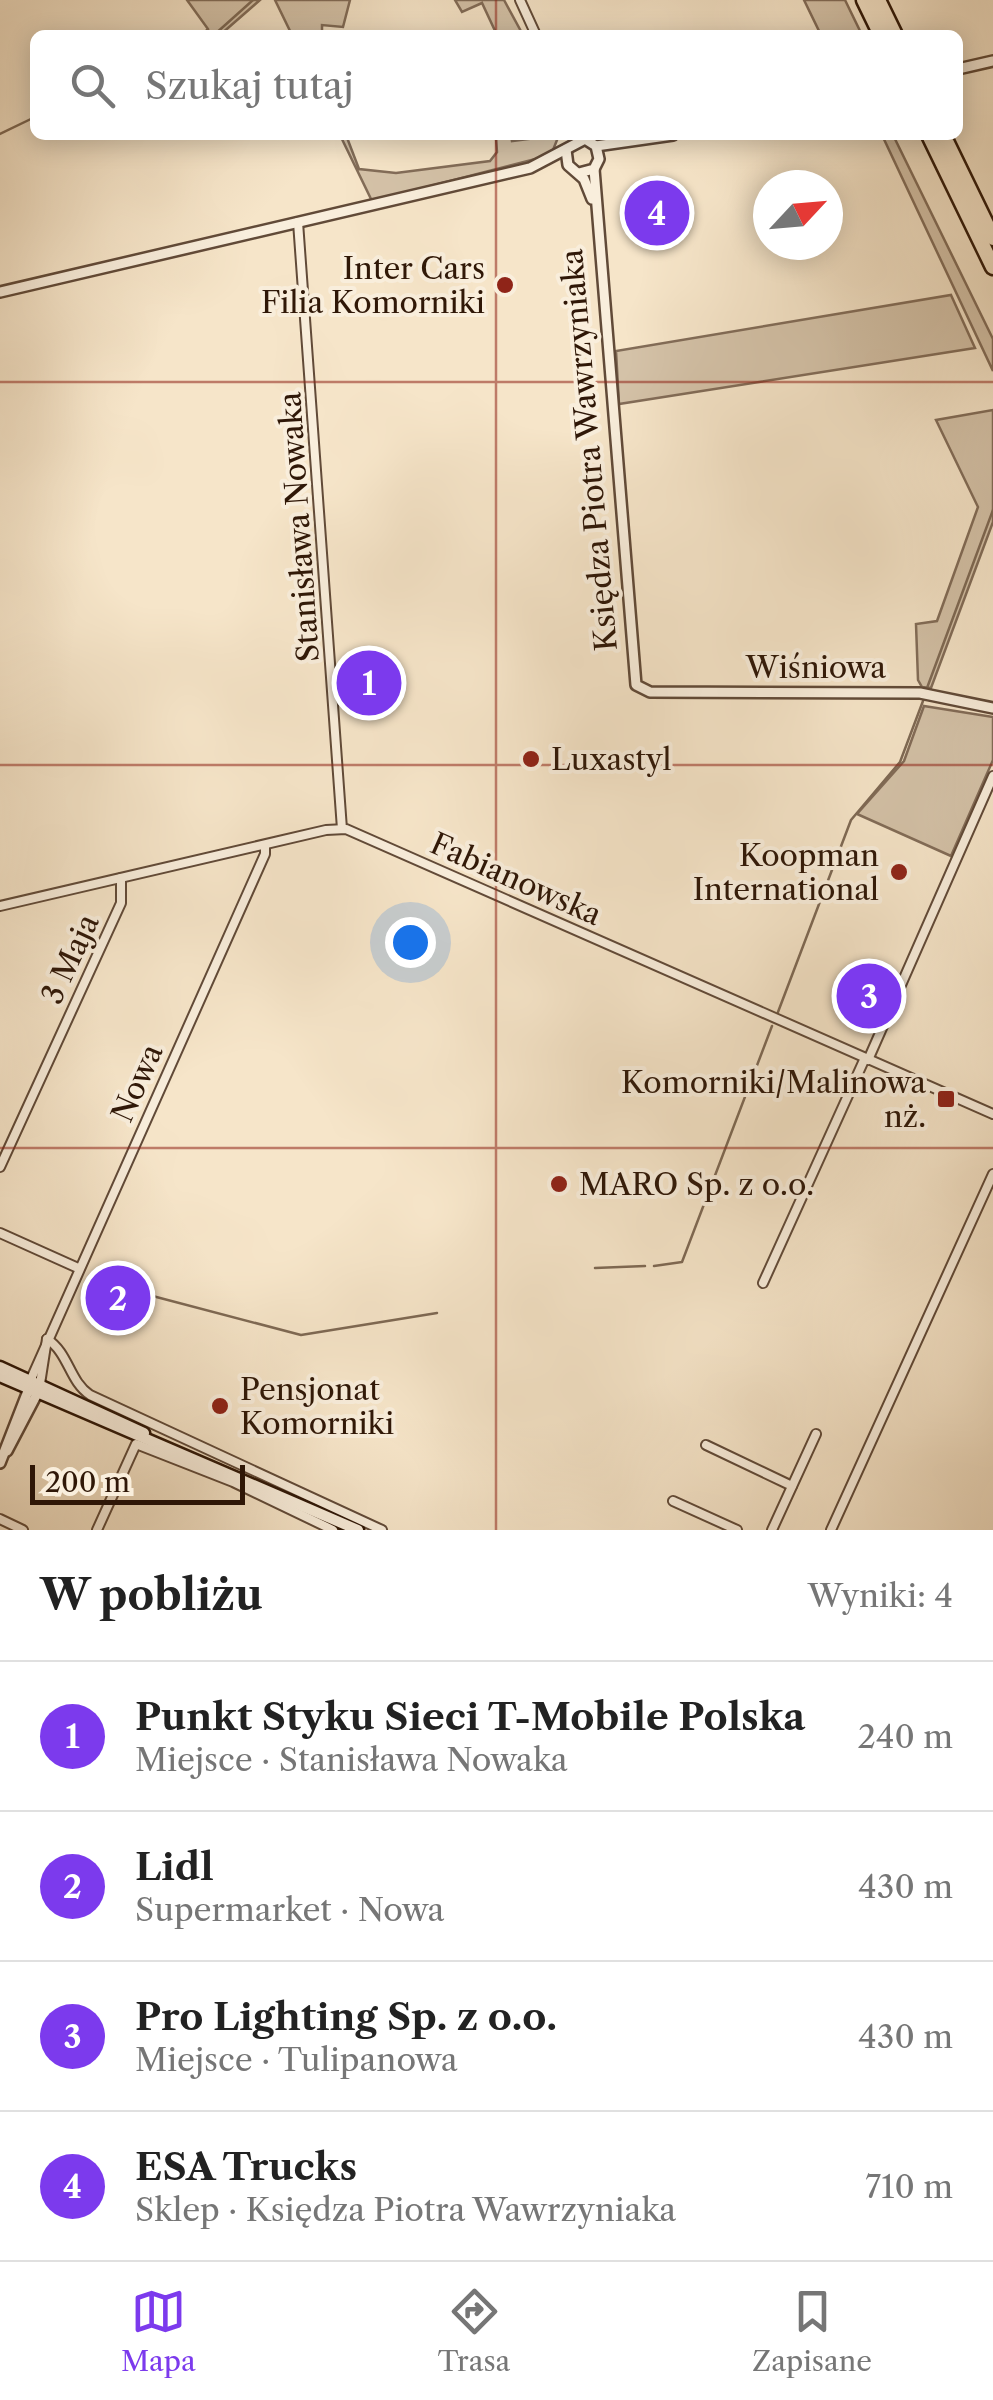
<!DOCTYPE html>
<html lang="pl">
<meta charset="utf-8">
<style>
:root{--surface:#fff;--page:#f6f6f6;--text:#222;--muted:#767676;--line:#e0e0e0;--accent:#7c3aed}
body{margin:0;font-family:"Libre Caslon Text",serif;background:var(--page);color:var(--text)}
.compass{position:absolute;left:753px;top:170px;width:90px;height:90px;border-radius:50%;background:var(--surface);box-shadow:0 5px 25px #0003;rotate:64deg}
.scale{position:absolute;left:30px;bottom:25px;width:215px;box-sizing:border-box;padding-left:10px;border:5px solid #2f1707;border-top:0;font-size:28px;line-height:35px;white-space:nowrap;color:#2f1707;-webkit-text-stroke:8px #f9eedc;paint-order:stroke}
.you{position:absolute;left:410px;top:942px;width:35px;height:35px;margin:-25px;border:8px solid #fff;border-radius:50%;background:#1a73e8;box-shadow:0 0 0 15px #1a73e833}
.badge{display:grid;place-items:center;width:65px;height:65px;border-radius:50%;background:var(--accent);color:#fff;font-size:32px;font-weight:700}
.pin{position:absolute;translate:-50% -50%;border:5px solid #fff;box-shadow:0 2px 10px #0006}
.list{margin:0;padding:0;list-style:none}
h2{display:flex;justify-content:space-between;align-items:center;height:130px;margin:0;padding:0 40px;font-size:42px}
h2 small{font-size:32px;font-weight:400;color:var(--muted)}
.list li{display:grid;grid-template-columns:65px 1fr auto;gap:30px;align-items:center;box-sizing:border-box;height:150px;padding:0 40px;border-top:2px solid var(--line)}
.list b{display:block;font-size:38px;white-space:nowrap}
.list p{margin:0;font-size:32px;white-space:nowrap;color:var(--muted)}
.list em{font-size:32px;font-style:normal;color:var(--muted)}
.icon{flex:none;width:55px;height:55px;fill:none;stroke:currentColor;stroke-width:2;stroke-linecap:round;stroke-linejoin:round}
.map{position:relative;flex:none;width:993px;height:1530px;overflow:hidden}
.search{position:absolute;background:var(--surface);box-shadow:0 5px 25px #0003;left:30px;right:30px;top:30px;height:110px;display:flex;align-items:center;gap:25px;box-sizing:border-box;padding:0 35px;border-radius:15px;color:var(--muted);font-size:38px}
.sheet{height:730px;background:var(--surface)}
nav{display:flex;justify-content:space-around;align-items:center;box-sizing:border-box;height:140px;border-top:2px solid var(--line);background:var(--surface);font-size:28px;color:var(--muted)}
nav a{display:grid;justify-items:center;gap:5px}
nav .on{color:var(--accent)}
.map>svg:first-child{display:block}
</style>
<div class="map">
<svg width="993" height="1530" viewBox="0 0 993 1530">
<rect width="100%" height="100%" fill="#f6e5c9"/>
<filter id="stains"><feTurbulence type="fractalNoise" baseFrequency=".002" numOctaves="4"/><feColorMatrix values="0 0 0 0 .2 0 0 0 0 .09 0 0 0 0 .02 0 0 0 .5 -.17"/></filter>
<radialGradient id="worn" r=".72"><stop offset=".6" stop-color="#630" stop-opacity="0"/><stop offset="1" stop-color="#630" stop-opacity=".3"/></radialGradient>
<g fill="#d4c2a8" stroke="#826c58" stroke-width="2.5">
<path d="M187 0H260L220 35H202L208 29Z"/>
<path d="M275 0H350L343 27 322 25V35H292Z"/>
<path d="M455 0H504L523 35H497L482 3 462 12Z"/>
<path d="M804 0H845L862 35H821Z"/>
<path d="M340 135H346L359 169 396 173 490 161 497 152 496 138 511 135 512 141 559 135 551 155 372 201Z"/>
<path d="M882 135H893L993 339V371Z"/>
<path d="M951 295 975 348 619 404 616 351Z"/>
<path d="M993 410V522L931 688 922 687 918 680 916 624 937 621 978 507 936 420Z"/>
<path d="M924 706 993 717V760L951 856 857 814 904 761Z"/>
</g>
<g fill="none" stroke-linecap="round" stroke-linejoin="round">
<g stroke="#7e6954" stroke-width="2.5">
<path d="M214 35 253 0"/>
<path d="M0 134 35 117"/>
<path d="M927 688 993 510"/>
<path d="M778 1012 851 820 900 762 923 701"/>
<path d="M654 1266 682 1262 772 1026"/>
<path d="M595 1268 645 1266"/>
<path d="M145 1294 301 1335 437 1313"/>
</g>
<defs>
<g id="minor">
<path d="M520 0 536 35"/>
<path d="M298 222 342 829"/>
<path d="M0 906 326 830 346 829 993 1114"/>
<path d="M868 1060 993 776"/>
<path d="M0 1167 121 903V878"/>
<path d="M0 1233 78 1268"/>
<path d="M763 1283 865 1058"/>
<path d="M47 1339C69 1353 69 1381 90 1395L382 1530"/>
<path d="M31 1379 265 854V845"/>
<path d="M40 1384 47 1339"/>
<path d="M706 1445 792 1486"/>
<path d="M673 1501 737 1530"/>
<path d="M0 1519 23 1530"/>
<path d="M97 1530 136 1444 233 1482 333 1530"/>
<path d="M772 1530 816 1434"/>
<path d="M831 1530 993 1174"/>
</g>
<g id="tertiary">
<path d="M958 69 993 61"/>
<path d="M596 146 673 135"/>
<path d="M566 150 568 165 584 179 592 199"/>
<path d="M594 169 636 685 650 692 920 693 993 708"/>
<path d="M0 292 530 168 585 139 596 146 599 159 594 169 579 173"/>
<path d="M7 1451 39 1390"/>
<path d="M0 1463 30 1386"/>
</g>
<g id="secondary">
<path d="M0 1367 144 1433"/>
<path d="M0 1376 358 1530"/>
</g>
<g id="motorway">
<path d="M864 0 881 35"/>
<path d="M878 0 895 35"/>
<path d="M929 135 993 267"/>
<path d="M943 135 993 238"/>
</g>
</defs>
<use href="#minor" stroke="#614a38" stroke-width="12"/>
<use href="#tertiary" stroke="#614a38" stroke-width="14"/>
<use href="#secondary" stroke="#2f1707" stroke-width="15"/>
<use href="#motorway" stroke="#2f1707" stroke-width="19"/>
<use href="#minor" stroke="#f9eedc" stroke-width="8"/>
<use href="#tertiary" stroke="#f9eedc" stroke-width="9"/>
<use href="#secondary" stroke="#f9eedc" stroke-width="10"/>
<use href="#motorway" stroke="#f6e5c9" stroke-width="14"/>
</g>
<path fill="none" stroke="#8f2418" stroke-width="2.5" stroke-opacity="0.55" d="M496 0V35M496 135V1530M0 382H993M0 765H993M0 1148H993"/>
<g fill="#8f2418" stroke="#f9eedc" stroke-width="4">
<circle cx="505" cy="285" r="10"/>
<circle cx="531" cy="759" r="10"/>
<circle cx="899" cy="872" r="10"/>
<rect x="936" y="1089" width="20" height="20" rx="5"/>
<circle cx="559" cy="1184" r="10"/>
<circle cx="220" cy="1406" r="10"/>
</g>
<g text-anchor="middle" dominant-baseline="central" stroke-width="8" stroke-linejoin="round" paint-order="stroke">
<g font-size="30" fill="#2f1707" stroke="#f9eedc" text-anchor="end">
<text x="485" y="268">Inter Cars<tspan x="485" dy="34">Filia Komorniki</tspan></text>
<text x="551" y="759" text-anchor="start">Luxastyl</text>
<text x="879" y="855">Koopman<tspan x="879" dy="34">International</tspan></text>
<text x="926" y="1082">Komorniki/Malinowa<tspan x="926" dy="34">nż.</tspan></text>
<text x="579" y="1184" text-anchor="start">MARO Sp. z o.o.</text>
<text x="240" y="1389" text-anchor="start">Pensjonat<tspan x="240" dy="34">Komorniki</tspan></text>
</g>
<g font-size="30" fill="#2f1707" stroke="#f9eedc">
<text transform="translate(589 450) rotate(-95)">Księdza Piotra Wawrzyniaka</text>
<text transform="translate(299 527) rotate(-94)">Stanisława Nowaka</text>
<text x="816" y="667">Wiśniowa</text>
<text transform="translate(516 879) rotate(24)">Fabianowska</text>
<text transform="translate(70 959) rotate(-65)">3 Maja</text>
<text transform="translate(137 1083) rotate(-66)">Nowa</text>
</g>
</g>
<rect width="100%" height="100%" filter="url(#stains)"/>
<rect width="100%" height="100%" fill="url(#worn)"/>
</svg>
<svg class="compass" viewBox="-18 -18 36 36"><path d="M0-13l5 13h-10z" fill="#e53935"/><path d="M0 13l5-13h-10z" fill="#767676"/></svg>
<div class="scale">200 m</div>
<div class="you"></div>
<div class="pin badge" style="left:369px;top:683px">1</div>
<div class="pin badge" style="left:118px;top:1298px">2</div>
<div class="pin badge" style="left:869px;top:996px">3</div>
<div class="pin badge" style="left:657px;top:213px">4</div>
<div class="search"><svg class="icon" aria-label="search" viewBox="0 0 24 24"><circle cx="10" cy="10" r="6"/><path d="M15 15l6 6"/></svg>Szukaj tutaj</div>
</div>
<section class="sheet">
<h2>W pobliżu<small>Wyniki: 4</small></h2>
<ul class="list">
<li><span class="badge">1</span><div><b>Punkt Styku Sieci T-Mobile Polska</b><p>Miejsce · Stanisława Nowaka</p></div><em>240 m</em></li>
<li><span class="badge">2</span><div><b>Lidl</b><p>Supermarket · Nowa</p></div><em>430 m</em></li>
<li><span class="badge">3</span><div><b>Pro Lighting Sp. z o.o.</b><p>Miejsce · Tulipanowa</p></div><em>430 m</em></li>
<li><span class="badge">4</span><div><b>ESA Trucks</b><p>Sklep · Księdza Piotra Wawrzyniaka</p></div><em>710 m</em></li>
</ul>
</section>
<nav>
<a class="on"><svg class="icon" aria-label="map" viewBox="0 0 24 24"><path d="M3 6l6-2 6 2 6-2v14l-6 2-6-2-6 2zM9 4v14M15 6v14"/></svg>Mapa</a>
<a><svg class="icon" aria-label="directions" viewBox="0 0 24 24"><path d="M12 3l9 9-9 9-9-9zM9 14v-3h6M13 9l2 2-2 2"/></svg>Trasa</a>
<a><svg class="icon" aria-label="saved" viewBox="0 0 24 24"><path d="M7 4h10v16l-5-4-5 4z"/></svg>Zapisane</a>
</nav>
